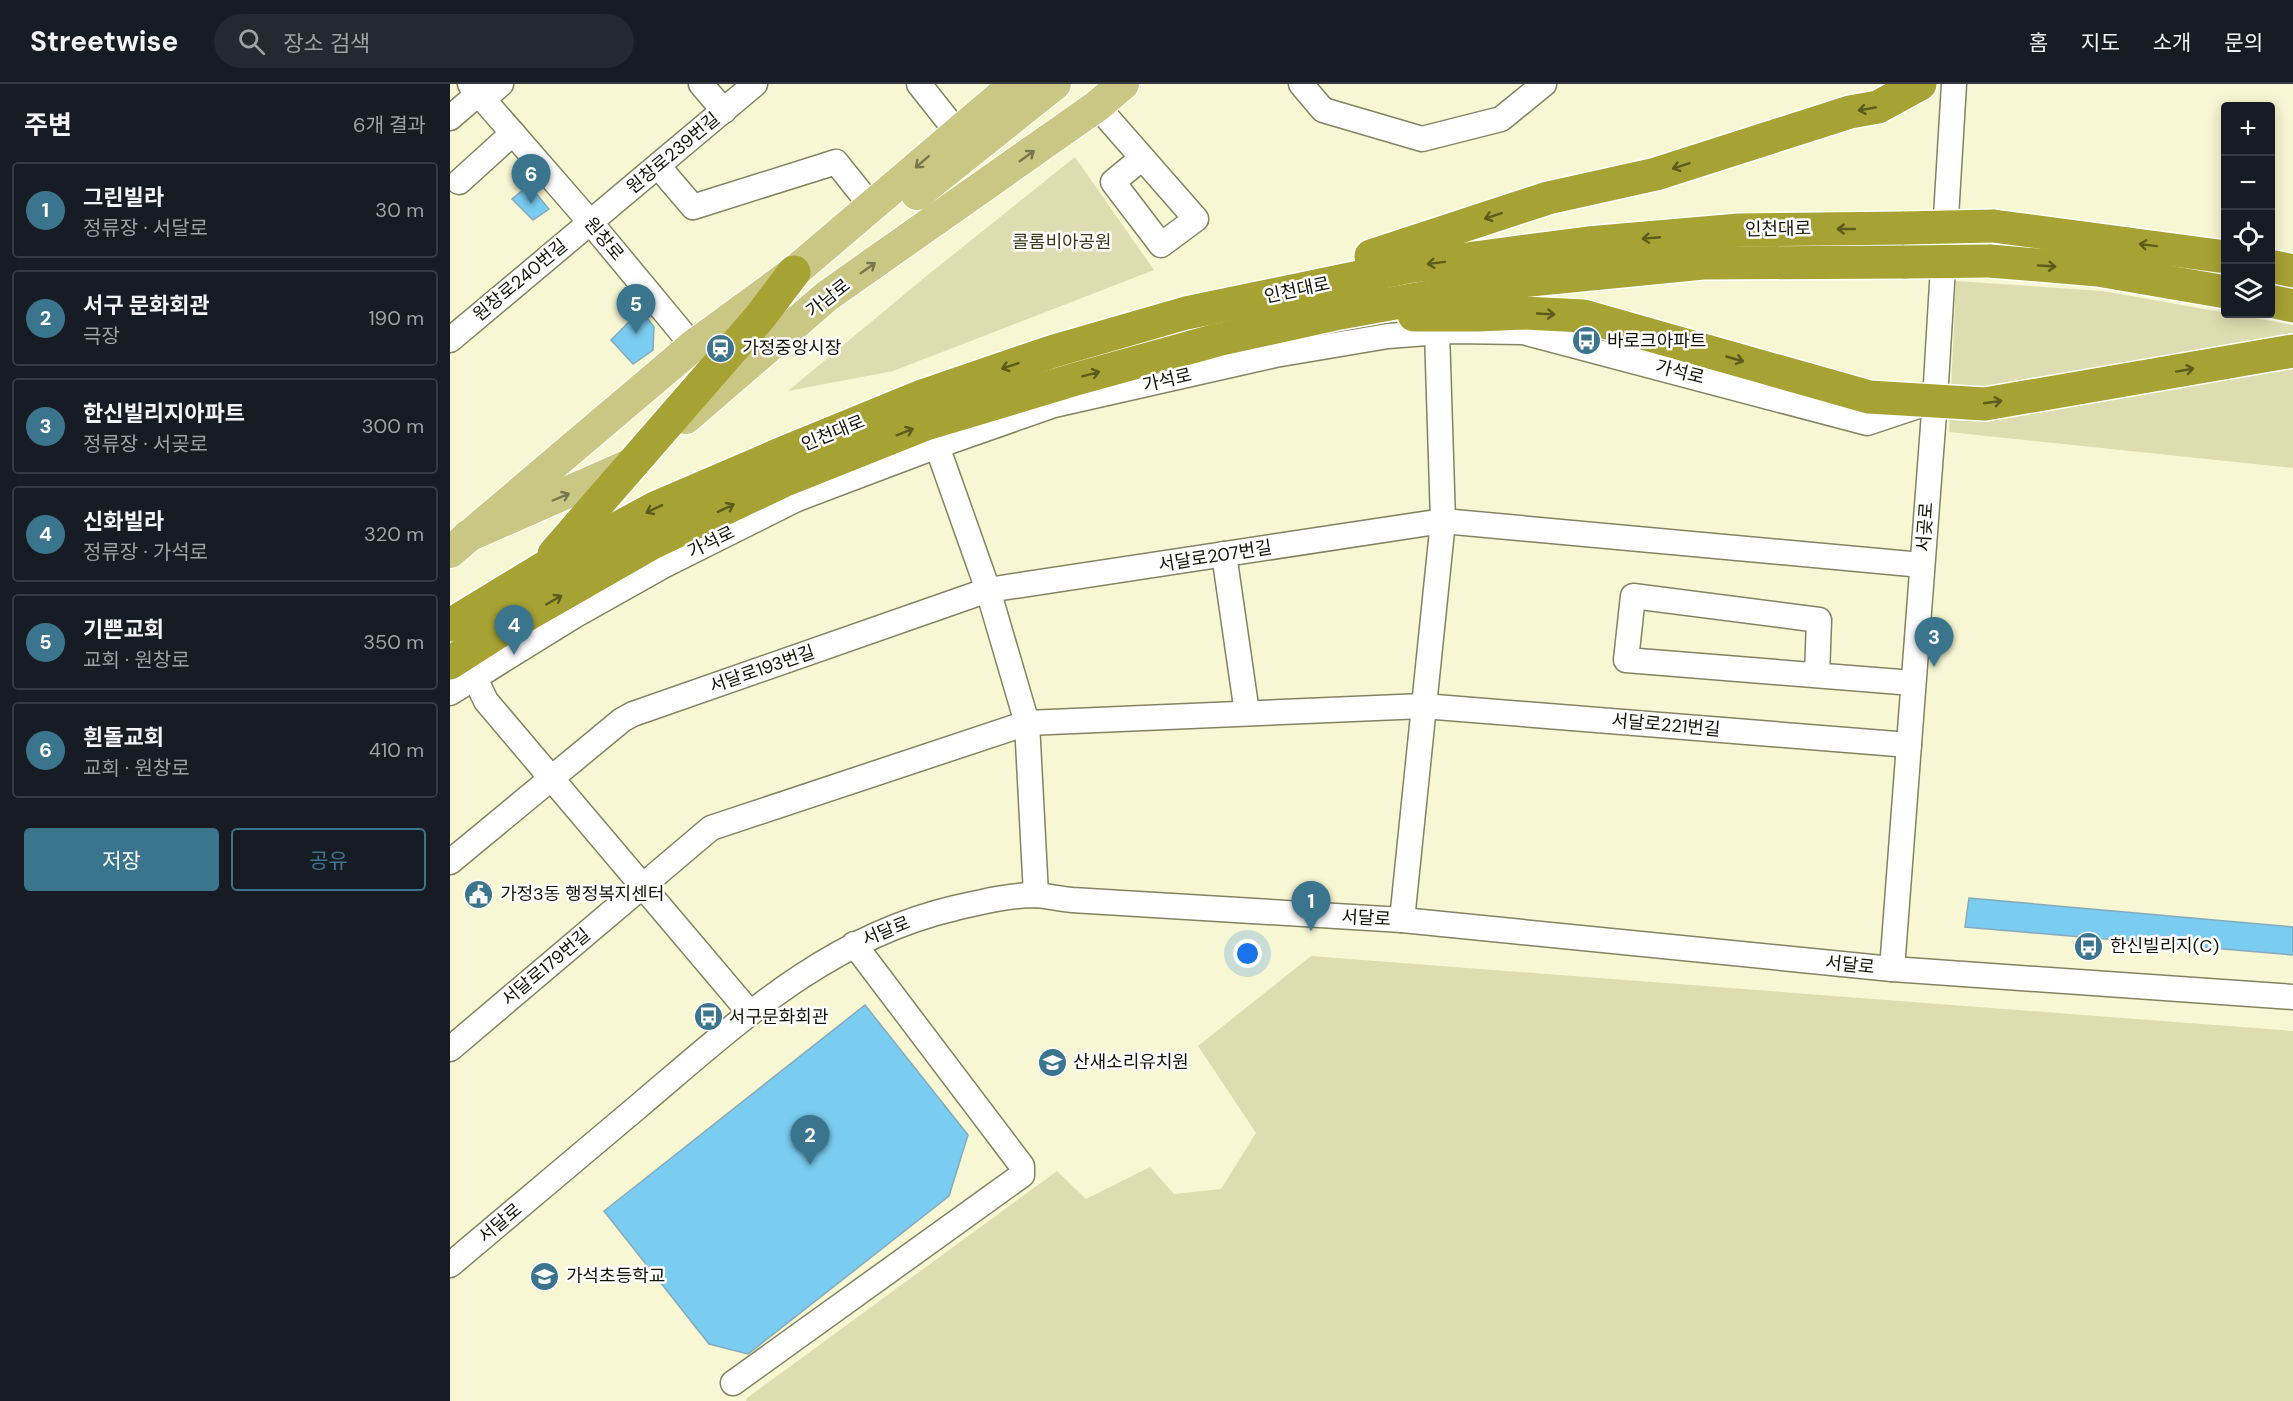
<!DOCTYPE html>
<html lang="ko">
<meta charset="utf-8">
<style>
:root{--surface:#171b24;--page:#242831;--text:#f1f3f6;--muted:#9ea1a6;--line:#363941;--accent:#3a758d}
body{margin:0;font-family:"DM Sans","Noto Sans KR",sans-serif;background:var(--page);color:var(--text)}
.controls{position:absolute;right:18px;top:18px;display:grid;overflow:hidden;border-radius:6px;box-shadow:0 3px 15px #0003}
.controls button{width:54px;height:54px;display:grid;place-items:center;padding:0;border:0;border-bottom:2px solid var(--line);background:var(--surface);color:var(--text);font:30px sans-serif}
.you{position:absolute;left:798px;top:870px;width:21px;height:21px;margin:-15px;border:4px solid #fff;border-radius:50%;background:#1a73e8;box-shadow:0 0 0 9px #1a73e833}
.badge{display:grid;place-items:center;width:39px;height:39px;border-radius:50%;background:var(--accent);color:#fff;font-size:20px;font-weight:700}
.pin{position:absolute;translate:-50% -50px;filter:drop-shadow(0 2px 3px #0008)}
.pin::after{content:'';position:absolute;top:32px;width:21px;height:18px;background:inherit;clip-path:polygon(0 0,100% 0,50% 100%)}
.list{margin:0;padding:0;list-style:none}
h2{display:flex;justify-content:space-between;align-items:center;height:78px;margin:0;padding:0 24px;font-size:26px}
h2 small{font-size:20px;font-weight:400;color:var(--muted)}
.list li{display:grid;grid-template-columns:39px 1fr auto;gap:18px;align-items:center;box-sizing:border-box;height:96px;margin:0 12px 12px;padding:0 12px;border:2px solid var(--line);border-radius:6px}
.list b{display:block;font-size:22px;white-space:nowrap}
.list p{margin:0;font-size:20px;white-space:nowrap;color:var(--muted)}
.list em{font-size:20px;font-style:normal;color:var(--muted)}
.actions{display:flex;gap:12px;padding:18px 24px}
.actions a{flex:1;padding:14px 0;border:2px solid var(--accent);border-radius:6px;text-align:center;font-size:21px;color:var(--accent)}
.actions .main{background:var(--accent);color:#fff}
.icon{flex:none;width:33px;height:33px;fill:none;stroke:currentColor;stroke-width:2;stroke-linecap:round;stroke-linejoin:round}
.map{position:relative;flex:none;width:1843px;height:1317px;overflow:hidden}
header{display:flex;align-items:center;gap:36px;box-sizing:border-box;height:84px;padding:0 30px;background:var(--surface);border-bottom:2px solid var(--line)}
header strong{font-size:28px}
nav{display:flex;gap:33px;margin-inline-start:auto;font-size:21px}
.search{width:420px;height:54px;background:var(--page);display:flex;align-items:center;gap:15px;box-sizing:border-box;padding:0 21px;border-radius:33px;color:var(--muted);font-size:22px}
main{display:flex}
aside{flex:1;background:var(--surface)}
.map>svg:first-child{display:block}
</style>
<header>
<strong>Streetwise</strong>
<div class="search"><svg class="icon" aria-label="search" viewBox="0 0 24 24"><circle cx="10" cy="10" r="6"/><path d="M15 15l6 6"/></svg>장소 검색</div>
<nav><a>홈</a><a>지도</a><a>소개</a><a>문의</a></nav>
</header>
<main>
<aside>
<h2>주변<small>6개 결과</small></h2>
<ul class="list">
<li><span class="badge">1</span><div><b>그린빌라</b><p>정류장 · 서달로</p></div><em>30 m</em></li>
<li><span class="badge">2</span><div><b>서구 문화회관</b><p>극장</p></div><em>190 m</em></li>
<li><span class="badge">3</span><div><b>한신빌리지아파트</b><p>정류장 · 서곶로</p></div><em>300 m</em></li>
<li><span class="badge">4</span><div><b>신화빌라</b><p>정류장 · 가석로</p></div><em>320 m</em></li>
<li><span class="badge">5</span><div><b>기쁜교회</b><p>교회 · 원창로</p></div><em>350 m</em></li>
<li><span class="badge">6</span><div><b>흰돌교회</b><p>교회 · 원창로</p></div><em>410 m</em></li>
</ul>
<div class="actions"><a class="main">저장</a><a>공유</a></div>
</aside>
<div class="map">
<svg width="1843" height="1317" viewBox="0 0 1843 1317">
<rect width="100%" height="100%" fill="#f7f7d3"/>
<g fill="#deddb1">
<path d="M625 73 704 186 443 287 338 307 474 194Z"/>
<path d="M1506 197 1653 207 1843 241V384L1499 348Z"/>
<path d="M861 872 1843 947V1317H296L297 1314 607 1087 636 1115 700 1083 724 1110 771 1105 806 1049 748 962Z"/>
</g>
<g fill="#7accf0" stroke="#86aabb" stroke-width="1.5">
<path d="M79 101 99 125 83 136 62 115Z"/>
<path d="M191 226 204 243 203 266 183 280 161 256Z"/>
<path d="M1519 814 1843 843V871L1515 843Z"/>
<path d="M415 921 518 1051 499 1112 298 1270 259 1260 154 1127Z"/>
</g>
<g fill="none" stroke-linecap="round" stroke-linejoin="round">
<defs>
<g id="minor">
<path d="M20 0 141 139 243 262"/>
<path d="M251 0 274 27"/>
<path d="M469 0 507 48"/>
<path d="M851 0 873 26 972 55 1051 35 1094 0"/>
<path d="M34 15 51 0"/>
<path d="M647 22 746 135 711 161 663 98 692 74"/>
<path d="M0 34 29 9"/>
<path d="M208 82 243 123 386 78 422 123"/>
<path d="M9 98 63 49"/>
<path d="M0 256 305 0"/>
<path d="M487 362 538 506 577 639 586 811"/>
<path d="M774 470 797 629"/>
<path d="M1367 591 1369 536 1183 512 1176 576 1463 599"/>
<path d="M24 592 36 617 300 929"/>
<path d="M0 609 124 532 213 482 347 415 487 362 604 321 825 271 938 252 1003 247 1073 248 1417 339 1471 321"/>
<path d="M0 778 172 636 183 630 538 506 993 437 1472 481"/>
<path d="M952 836 993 437 987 248"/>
<path d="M1442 885 1485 316 1504 0"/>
<path d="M0 965 261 744 577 639 973 622 1459 661"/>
<path d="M0 1181C63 1128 127 1074 190 1021 288 938 377 854 505 824 531 818 559 811 586 811 598 812 610 815 622 816L952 836 1442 885 1843 913"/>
<path d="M283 1299 572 1091V1082L404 860"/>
</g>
<g id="major">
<path d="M467 110 605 0"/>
<path d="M236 334 377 212 647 22 673 0"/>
<path d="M18 452 182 380"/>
<path d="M0 468 243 262 344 188 565 0"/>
</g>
<g id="highway">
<path d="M1543 142 1776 173"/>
<path d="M921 172 1098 114 1206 90 1400 28 1428 23 1470 0"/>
<path d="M1539 177 1648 186 1776 208"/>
<path d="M1820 182 1843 187"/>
<path d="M1820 217 1843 222"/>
<path d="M964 231H1029L1072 229 1133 232 1419 313 1535 320 1843 267"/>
<path d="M104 470 310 233 344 188"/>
<path d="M0 541 92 485 205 424 333 369 472 312 604 267 736 229 957 183 1138 159 1289 146 1454 144"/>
<path d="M0 579 59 541 204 458 333 397 476 340 626 295 767 256 890 229 1061 198 1253 179 1456 178"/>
</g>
</defs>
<use href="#minor" stroke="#838262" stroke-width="27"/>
<use href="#major" stroke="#fff" stroke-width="34"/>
<use href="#highway" stroke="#fff" stroke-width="36"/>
<use href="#minor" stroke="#fff" stroke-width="24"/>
<use href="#major" stroke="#cac785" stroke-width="32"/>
<use href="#highway" stroke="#a7a234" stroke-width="33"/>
<defs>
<g id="highway-bridge">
<path d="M1454 144 1543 142"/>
<path d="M1456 178 1539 177"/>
</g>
</defs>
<use href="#highway-bridge" stroke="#fff" stroke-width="36" stroke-linecap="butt"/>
<use href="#highway-bridge" stroke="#a7a234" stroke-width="33"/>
</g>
<defs><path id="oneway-shaft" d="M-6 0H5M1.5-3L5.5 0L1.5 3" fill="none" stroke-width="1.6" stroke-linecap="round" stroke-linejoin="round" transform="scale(1.5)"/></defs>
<g stroke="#5c5a1d">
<use href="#oneway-shaft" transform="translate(1417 25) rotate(170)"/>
<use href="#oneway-shaft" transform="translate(1231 82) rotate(162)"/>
<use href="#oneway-shaft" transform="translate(1043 132) rotate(162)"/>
<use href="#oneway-shaft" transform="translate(1396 145) rotate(180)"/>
<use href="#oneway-shaft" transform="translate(1201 154) rotate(175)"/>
<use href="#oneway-shaft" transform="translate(1698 161) rotate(-173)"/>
<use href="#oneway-shaft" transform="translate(986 179) rotate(173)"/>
<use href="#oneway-shaft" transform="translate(1597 182) rotate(4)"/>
<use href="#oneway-shaft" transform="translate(1096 230) rotate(3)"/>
<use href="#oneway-shaft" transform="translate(1285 275) rotate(16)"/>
<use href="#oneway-shaft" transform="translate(560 282) rotate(161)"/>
<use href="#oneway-shaft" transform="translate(1735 286) rotate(-10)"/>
<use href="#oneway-shaft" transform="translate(641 290) rotate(-15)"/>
<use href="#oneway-shaft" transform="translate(1543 318) rotate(-8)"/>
<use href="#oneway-shaft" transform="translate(455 348) rotate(-22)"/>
<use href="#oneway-shaft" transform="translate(276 424) rotate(-25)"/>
<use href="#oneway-shaft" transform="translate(204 425) rotate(154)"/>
<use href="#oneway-shaft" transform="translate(104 516) rotate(-30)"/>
</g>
<g stroke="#77764c">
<use href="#oneway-shaft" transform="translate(577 72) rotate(-36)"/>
<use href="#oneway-shaft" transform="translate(472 78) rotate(139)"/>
<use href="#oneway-shaft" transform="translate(418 184) rotate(-35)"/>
<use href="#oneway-shaft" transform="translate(111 413) rotate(-23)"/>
</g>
<defs>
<symbol id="bus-disc" viewBox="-11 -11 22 22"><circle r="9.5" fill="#3a758d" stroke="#fff"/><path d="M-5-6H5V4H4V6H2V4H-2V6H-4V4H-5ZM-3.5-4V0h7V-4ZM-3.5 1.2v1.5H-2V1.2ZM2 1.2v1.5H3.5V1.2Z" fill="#fff"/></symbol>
<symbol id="station-disc" viewBox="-11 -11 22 22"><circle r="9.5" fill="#3a758d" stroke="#fff"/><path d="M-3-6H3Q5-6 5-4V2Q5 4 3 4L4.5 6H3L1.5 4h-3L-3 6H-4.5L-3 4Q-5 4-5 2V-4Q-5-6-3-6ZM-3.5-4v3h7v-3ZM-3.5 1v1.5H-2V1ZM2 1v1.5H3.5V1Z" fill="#fff"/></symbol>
<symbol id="civic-disc" viewBox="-11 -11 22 22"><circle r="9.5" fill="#3a758d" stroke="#fff"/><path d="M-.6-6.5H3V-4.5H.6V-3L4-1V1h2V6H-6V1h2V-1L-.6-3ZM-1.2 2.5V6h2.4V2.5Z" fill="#fff"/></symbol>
<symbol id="school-disc" viewBox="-11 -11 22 22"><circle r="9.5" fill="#3a758d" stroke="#fff"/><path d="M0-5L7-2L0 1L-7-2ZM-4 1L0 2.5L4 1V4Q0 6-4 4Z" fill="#fff"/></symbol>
</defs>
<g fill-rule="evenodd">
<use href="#bus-disc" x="1120" y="240" width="33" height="33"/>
<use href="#station-disc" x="254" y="248" width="33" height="33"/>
<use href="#civic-disc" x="12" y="794" width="33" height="33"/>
<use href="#bus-disc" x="1622" y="846" width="33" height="33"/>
<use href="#bus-disc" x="242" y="916" width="33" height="33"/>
<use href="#school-disc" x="586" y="962" width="33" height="33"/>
<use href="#school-disc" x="78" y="1176" width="33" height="33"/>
</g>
<g text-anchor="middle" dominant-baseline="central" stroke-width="5" stroke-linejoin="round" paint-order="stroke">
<g font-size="18" fill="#121206" stroke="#fff">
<text transform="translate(223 69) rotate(-40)">원창로239번길</text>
<text transform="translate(1328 145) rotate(-1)">인천대로</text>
<text transform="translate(154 155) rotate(50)">원창로</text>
<text transform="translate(70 196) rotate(-40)">원창로240번길</text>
<text transform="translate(847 206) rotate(-12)">인천대로</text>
<text transform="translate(378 214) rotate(-38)">가남로</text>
<text transform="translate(1230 288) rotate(14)">가석로</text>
<text transform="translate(717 296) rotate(-13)">가석로</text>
<text transform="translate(383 349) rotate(-22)">인천대로</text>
<text transform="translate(1475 443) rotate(-86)">서곶로</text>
<text transform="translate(261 458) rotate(-26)">가석로</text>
<text transform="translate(765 472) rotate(-9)">서달로207번길</text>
<text transform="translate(312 585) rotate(-19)">서달로193번길</text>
<text transform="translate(1216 641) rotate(5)">서달로221번길</text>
<text transform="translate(916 834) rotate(3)">서달로</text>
<text transform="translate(436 847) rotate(-22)">서달로</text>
<text transform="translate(1400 881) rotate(6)">서달로</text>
<text transform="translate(96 883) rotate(-40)">서달로179번길</text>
<text transform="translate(50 1139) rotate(-40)">서달로</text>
</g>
<g font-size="18" fill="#3a3818" stroke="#fff">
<text x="612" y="158">콜롬비아공원</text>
</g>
<g font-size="18" fill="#121206" stroke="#fff" text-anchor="start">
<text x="1157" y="257">바로크아파트</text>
<text x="292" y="264">가정중앙시장</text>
<text x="50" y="810">가정3동 행정복지센터</text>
<text x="1660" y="862">한신빌리지(C)</text>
<text x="279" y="933">서구문화회관</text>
<text x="623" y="978">산새소리유치원</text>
<text x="116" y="1192">가석초등학교</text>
</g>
</g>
</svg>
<div class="controls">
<button>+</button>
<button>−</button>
<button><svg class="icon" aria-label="locate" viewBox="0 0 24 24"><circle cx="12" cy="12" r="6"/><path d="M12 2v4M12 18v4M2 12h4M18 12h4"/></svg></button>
<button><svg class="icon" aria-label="layers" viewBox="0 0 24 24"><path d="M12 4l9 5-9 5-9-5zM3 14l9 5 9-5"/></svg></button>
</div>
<div class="you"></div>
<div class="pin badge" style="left:861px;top:847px">1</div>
<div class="pin badge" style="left:360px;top:1081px">2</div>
<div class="pin badge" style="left:1484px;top:583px">3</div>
<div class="pin badge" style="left:64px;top:571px">4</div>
<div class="pin badge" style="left:186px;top:250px">5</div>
<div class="pin badge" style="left:81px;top:120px">6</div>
</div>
</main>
